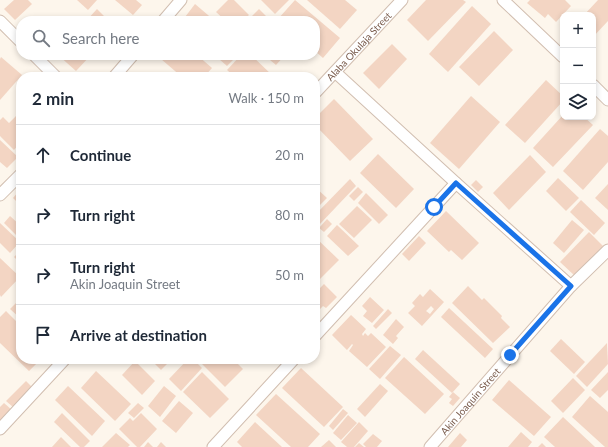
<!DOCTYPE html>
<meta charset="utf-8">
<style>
:root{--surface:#fff;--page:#f6f6f7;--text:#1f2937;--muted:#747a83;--line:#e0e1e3}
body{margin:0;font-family:Lato,sans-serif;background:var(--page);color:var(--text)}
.controls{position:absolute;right:12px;top:12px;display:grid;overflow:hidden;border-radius:8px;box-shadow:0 2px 6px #0003}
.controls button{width:36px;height:36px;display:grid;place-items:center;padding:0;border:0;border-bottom:1px solid var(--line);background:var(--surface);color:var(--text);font:20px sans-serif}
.stop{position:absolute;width:12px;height:12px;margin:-9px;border:3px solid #1a73e8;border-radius:50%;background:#fff}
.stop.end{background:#1a73e8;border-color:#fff;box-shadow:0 1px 4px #0008}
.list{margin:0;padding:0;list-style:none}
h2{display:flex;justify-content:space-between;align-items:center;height:52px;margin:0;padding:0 16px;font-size:17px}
h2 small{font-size:13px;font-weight:400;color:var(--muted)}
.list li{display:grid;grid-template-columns:26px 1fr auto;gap:12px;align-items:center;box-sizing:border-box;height:60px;padding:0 16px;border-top:1px solid var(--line)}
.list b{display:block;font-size:15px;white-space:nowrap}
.list p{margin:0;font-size:13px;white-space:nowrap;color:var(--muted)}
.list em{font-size:13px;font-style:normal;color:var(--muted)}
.icon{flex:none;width:22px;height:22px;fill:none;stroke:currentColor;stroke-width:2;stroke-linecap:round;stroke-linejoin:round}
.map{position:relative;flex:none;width:608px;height:447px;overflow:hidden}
.search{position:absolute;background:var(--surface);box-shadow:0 2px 6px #0003;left:16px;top:16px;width:304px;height:44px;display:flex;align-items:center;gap:10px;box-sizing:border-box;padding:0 14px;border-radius:16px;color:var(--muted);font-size:15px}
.panel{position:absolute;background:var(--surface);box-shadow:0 2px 6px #0003;left:16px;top:72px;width:304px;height:292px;border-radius:16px}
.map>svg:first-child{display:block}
</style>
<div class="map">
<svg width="608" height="447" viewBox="0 0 608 447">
<rect width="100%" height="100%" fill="#fdf6ec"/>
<g fill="#f3d5c3" fill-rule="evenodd">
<path d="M14 0H28L32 4 15 20 4 9Z"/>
<path d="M77 0H97L88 10Z"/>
<path d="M115 0H136L142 5 133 15Z"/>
<path d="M228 0H234L249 15 242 21H226L216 12Z"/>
<path d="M261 0H289L275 14Z"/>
<path d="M295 0 340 38 323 58 315 51V21H281L278 19Z"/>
<path d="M307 0H345L357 10 340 29Z"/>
<path d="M426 0H463L466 2 428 41 407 20Z"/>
<path d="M530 0H565L571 6 556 22 548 14 545 18 527 3Z"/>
<path d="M598 0H608V21L593 37V15H584Z"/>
<path d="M195 4 215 21H182Z"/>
<path d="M472 6 491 24 448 72 429 54Z"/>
<path d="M97 9 109 21H86Z"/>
<path d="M259 9 271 21H247Z"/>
<path d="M494 31 513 50 479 86 459 67Z"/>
<path d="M392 44 407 59 379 89 363 73Z"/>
<path d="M58 55H91L76 71Z"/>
<path d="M165 55H197L212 68 204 77H182L161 59Z"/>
<path d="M222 55H238L227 66 219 59Z"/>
<path d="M241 55H251L274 77H235L227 70Z"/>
<path d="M264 55H285L276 65Z"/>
<path d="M1 57 22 75 0 100V59Z"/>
<path d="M546 80 563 96V101L525 143 505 125Z"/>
<path d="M471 96 500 122 459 169 430 143Z"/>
<path d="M334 99 373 139 350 161 315 125V118Z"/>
<path d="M563 115V117H584L593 125 553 167 533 148Z"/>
<path d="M16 116 21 121V127L18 131 21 134V142L14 150 0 136V120L3 117 9 123Z"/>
<path d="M600 129 608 136V162L583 190 563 171Z"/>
<path d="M0 140 18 157 7 168 0 162Z"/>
<path d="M378 154 414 189 396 208 360 173Z"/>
<path d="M530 155 546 172 509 210 493 193Z"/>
<path d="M558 178 579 198 566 211 546 191Z"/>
<path d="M350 179 356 186 319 225 315 221V215Z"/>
<path d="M476 180 483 187 478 192 471 185Z"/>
<path d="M608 184V210L595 198Z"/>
<path d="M315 187 327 198 315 210Z"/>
<path d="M358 187 363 192 354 201 349 196Z"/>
<path d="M19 191 21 194V206L13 198Z"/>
<path d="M366 193 388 215 379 224 358 203Z"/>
<path d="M581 200 605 223 594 235 570 212Z"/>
<path d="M357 206 372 220 354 238 339 224Z"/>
<path d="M446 211 479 243 462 260 451 250 449 252 427 231Z"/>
<path d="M10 216 21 226V240L4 223Z"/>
<path d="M327 219 332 224 324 232 319 228Z"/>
<path d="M572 220 584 230 564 253 553 243Z"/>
<path d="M0 223 20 242 10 253 0 243Z"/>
<path d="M337 225 359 246 348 256 327 236Z"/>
<path d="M589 232 603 246 575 276 560 262Z"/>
<path d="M419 236 426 243 409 261 402 254Z"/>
<path d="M315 237 339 260 320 279 315 274Z"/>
<path d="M21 250V264L14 257Z"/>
<path d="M0 258 20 277 1 297 0 295Z"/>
<path d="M324 284 337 297 326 308 323 306 316 313 319 316 315 320V293Z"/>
<path d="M468 286 482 300 484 298 502 316 501 318 510 327 493 343 452 303Z"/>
<path d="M430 289 444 302 422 326 408 313 415 306 412 303 420 294 423 297ZM431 306 434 309 430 314 426 311Z"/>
<path d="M370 297 384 310 372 323 363 316 367 311 362 306Z"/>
<path d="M18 301 21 304V319L10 309Z"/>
<path d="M449 308 493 349 485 358 441 317Z"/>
<path d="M388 309 392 313 376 329 373 326Z"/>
<path d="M6 311 21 326V359H41L29 371 0 343V317Z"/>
<path d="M351 315 366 329 362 334 363 336 365 333 368 336 371 333 386 347 367 367 349 351 353 345 352 344 347 350 332 335Z"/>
<path d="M396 319 404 327 396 336 398 338 393 344 383 335Z"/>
<path d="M561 339 585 362 574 374 550 351Z"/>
<path d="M607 343 608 364 587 387 576 376Z"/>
<path d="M390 346 401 355 380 379 369 369Z"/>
<path d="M423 350 460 384 452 393 415 359Z"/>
<path d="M404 357 444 394 425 414 385 378Z"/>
<path d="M150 359H172L161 370Z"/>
<path d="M188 359H193L202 368 181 391 169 379Z"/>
<path d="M197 359H233L243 369 225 387Z"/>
<path d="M135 361 155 381 142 395 122 375Z"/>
<path d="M301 368 343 407 324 427 282 388Z"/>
<path d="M96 371 131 404 115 421 81 388Z"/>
<path d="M202 372 229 399 210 418 183 392Z"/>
<path d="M608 372V390L600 398 591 390Z"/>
<path d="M573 378 585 390 563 413 551 401Z"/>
<path d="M509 380 551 417 534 436 492 400Z"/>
<path d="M26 381 32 387 13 407 6 401Z"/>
<path d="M380 384 388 391 365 417 357 409Z"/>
<path d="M68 386 105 421 92 436 55 400Z"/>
<path d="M164 386 176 396 160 417 148 406Z"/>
<path d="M453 392 460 398 453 406 449 403 452 399 449 397Z"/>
<path d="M276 394 320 434 308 447H291L256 415Z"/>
<path d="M590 396 608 412V447H605L572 417Z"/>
<path d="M179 401 193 413 176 433 162 421Z"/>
<path d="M4 403 12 410 0 422V407Z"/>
<path d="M138 403 144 408 134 418 128 413Z"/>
<path d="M343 409 348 413 333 430 329 426Z"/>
<path d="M62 413 90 441 84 447H80L54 422Z"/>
<path d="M141 413 157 429 140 447H137L119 429 130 418 133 421Z"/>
<path d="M348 415 357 423 341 440 333 433Z"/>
<path d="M563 417 595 447H555L544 437Z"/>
<path d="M255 422 282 447H242L237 442Z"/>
<path d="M359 422 368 431 354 447H347L341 442Z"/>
<path d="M521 432 532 442 528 447H508Z"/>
<path d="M116 433 130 445 128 447H102Z"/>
<path d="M460 433 467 440 461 447H448Z"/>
<path d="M373 434 382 441 377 447H366L363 444Z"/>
<path d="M61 437 71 447H52Z"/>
<path d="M329 440 336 447H321Z"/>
<path d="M148 442 153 447H144Z"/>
<path d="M161 442 166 447H157Z"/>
<path d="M359 443 364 447H355Z"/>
<path d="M542 443 546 447H538Z"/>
</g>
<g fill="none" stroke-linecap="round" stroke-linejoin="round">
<defs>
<g id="minor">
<path d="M503 0 563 57"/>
<path d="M0 21 21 42"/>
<path d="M163 21 181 0"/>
<path d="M34 55 56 77"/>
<path d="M335 72 456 183 571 286"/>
<path d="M114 77 133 55"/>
<path d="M593 85 608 100"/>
<path id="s1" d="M315 93 402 0"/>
<path d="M0 195 21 174"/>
<path d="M315 336 456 183"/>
<path d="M0 429 65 359"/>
<path d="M213 447 294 359"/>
<path id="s2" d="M430 447 571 286 608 250"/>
</g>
</defs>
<use href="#minor" stroke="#d1beb0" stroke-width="13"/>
<use href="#minor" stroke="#fff" stroke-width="11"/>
</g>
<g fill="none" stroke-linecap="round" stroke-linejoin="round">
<path stroke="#1a73e8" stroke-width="5" d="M434 207 456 183 571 286 510 355"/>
</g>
<g text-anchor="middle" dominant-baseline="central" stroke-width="3" stroke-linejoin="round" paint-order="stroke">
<g font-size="10" fill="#7a5c4d" stroke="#fffaf3">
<text stroke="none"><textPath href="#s1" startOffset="64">Alaba Okulaja Street</textPath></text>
<text stroke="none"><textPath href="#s2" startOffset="61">Akin Joaquin Street</textPath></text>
</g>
</g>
</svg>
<div class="controls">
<button>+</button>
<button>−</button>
<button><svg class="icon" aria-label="layers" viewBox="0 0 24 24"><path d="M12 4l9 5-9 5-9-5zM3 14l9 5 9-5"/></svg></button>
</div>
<div class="stop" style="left:434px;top:207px"></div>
<div class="stop end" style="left:510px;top:355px"></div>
<div class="search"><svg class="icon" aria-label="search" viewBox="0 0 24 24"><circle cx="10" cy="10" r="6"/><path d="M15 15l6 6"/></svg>Search here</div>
<section class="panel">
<h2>2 min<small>Walk · 150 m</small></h2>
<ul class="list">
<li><svg class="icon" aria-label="ahead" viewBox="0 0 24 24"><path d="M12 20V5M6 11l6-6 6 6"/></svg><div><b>Continue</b></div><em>20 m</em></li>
<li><svg class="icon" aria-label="right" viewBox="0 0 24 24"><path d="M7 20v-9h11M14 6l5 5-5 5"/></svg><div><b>Turn right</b></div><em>80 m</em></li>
<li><svg class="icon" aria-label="right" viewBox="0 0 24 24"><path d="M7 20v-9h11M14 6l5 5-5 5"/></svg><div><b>Turn right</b><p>Akin Joaquin Street</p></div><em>50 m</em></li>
<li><svg class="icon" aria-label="arrive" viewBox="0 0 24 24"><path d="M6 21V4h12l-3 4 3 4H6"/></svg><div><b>Arrive at destination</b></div></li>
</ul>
</section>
</div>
